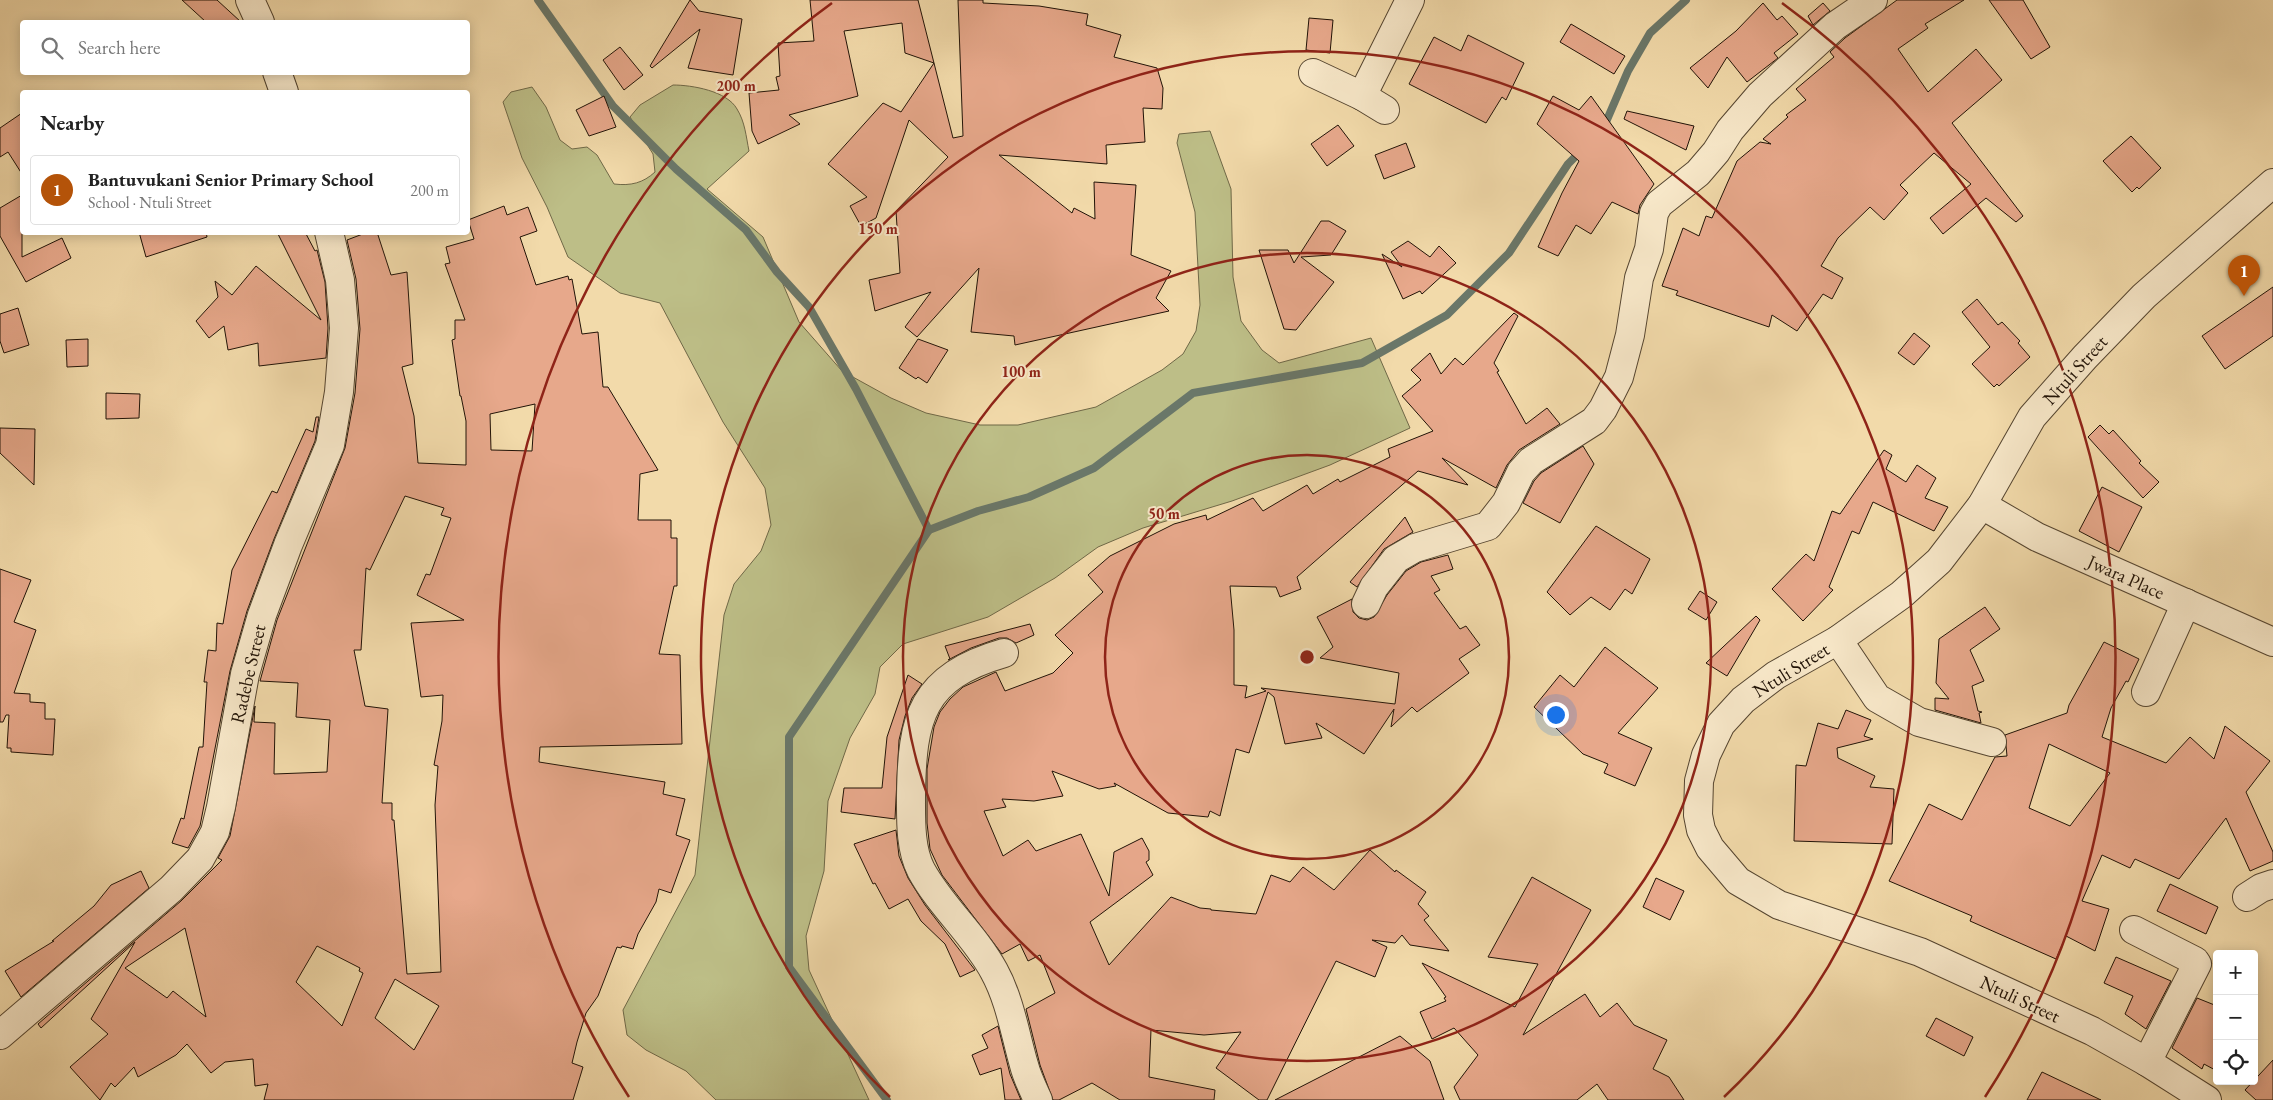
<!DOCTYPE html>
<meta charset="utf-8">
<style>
:root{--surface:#fff;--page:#f6f6f6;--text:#222;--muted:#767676;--line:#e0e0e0;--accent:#b45309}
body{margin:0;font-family:"EB Garamond",serif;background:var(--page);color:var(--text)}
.controls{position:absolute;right:15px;bottom:15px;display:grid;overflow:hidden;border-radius:5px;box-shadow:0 2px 12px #0003}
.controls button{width:45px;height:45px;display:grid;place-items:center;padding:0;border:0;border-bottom:1px solid var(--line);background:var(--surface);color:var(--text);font:25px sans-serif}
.you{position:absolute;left:1555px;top:714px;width:18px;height:18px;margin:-12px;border:4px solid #fff;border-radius:50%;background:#1a73e8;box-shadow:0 0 0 8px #1a73e833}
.badge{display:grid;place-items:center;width:32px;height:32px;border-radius:50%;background:var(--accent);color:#fff;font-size:16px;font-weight:700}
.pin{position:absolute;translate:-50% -41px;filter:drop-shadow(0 1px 2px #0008)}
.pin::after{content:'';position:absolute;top:26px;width:18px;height:15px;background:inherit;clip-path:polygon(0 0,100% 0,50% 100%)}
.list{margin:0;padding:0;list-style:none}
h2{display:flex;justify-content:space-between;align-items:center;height:65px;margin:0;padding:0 20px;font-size:21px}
h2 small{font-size:16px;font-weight:400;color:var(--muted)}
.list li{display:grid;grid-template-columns:32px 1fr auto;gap:15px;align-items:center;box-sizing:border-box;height:70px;margin:0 10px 10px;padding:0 10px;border:1px solid var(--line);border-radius:5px}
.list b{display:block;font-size:19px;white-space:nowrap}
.list p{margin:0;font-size:16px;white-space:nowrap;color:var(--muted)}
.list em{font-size:16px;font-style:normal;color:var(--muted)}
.icon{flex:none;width:28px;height:28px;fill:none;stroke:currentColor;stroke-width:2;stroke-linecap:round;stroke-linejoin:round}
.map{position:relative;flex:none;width:2273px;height:1100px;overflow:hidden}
.search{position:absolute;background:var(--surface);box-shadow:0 2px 12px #0003;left:20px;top:20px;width:450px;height:55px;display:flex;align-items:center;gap:12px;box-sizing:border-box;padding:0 18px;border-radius:5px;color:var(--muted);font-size:19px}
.panel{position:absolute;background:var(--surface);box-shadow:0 2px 12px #0003;left:20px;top:90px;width:450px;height:145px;border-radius:5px}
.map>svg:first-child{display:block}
</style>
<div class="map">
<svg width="2273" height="1100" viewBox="0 0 2273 1100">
<rect width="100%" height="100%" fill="#f2daaa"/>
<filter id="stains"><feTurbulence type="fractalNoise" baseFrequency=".004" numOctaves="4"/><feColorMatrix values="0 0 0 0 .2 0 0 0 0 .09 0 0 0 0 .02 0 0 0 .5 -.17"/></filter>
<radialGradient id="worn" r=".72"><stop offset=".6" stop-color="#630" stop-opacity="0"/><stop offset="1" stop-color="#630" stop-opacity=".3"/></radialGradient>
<path fill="#bdbe87" stroke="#6f6847" d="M673 85C692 85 727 91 737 109 745 122 746 136 749 151L707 189 763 237 799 322 842 371 891 398 926 413 980 425H1018L1096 407 1162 370 1183 354 1196 331 1200 305 1195 212 1177 143 1179 134 1210 131 1231 189 1233 277 1241 321 1262 350 1279 363 1371 338 1410 428 1330 465 1232 501 1143 528 1098 547 1055 578 988 617 903 644 880 667 875 694 850 738 828 801 824 871 806 936 809 970 869 1100H716L686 1071 646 1050 627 1035 623 1010 695 875 724 615 734 584 761 551 771 525 765 488 723 422 660 303 620 293 568 257 547 207 522 158 503 102 511 92 532 87 546 107 560 140 572 149 587 147 597 155 614 184C631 186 643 183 655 172L653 154 630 117 640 105Z"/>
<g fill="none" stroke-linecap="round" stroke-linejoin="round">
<g stroke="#6a7769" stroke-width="8">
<path d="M538 0 613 106 676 169 746 230 777 272 809 307 856 389 929 530 789 737V967L887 1100"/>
<path d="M1603 129 1628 71 1650 33 1686 0"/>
<path d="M929 530 978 511 1029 497 1094 468 1193 393 1362 363 1447 315 1509 253 1568 164 1581 151"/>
</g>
</g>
<g fill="#e7a88b" stroke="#211307" fill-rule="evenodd">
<path d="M182 0H217L241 22H206Z"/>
<path d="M690 0 699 11 742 19 733 75 688 68 700 29 652 68 650 66Z"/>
<path d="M810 0H918L953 138 963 136 958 0H983V3L1039 6 1088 14 1086 25 1121 35 1114 57 1157 68 1163 88 1162 109 1143 108 1145 142 1106 145 1107 164 999 155 1072 213 1074 208 1095 219 1094 182 1136 185 1131 255 1171 271 1156 298 1169 311 1015 345 1014 336 971 332 979 268 917 337 905 327 931 292 875 311 869 280 900 273 896 211 948 157 909 120 876 218 861 226 850 206 867 197 828 164 883 103 901 112 934 63 905 53 902 23 844 31 858 96 789 115 800 124 758 144 752 131 749 93 779 90 776 77 780 76 778 43 814 41Z"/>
<path d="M1897 0H1964L1925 24 1928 28 1898 49 1928 92 1976 49 2002 80 1952 123 2023 216 2016 222 1986 198 1943 234 1930 218 1971 184 1934 153 1900 185 1908 193 1884 220 1870 207 1838 238 1821 266 1843 278 1832 299 1823 294 1797 331 1772 315 1769 327 1676 295 1678 291 1662 286 1683 228 1699 236 1706 216 1712 218 1737 161 1760 142 1771 144 1763 139 1788 117 1786 115 1806 100 1796 89 1834 57 1830 52 1845 38Z"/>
<path d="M1989 0H2023L2050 47 2031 59Z"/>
<path d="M1763 3 1777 20 1782 16 1798 34 1774 53 1778 58 1747 82 1727 57 1708 88 1690 68 1736 31Z"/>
<path d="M1823 3 1830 11 1813 25 1808 16Z"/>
<path d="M1309 18 1333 20 1330 53 1306 50Z"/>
<path d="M1571 24 1625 56 1614 74 1560 42Z"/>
<path d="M1468 35 1524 63 1506 100 1502 97 1486 123 1409 84 1434 37 1461 51Z"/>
<path d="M620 47 643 75 624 90 603 60Z"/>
<path d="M604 96 616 127 589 136 576 110Z"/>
<path d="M1553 96 1579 110 1591 96 1654 184 1640 205 1638 214 1612 202 1591 234 1576 225 1558 256 1538 247 1562 193 1579 161 1537 124Z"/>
<path d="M1627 111 1694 126 1686 150 1624 119Z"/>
<path d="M22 113V174L8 152 0 157V128Z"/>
<path d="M1338 125 1354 146 1327 166 1311 144Z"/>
<path d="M2131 136 2161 168 2139 189 2137 187 2132 192 2103 161Z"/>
<path d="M1406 143 1415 167 1384 179 1375 155Z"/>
<path d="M22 195V257L62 238 71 258 26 282 0 236V208Z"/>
<path d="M504 206 507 215 528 207 537 231 520 237 536 285 568 276 569 280 572 279 582 334 598 332 603 387H608L658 470 640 474 638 520H671V538H677V586H674L659 654 680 655 682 744 540 747 539 762 665 782 663 794 685 799 676 835 690 840 671 893 659 889 656 902 638 934 633 949 622 946 621 948 617 947 598 996 586 1013 577 1042 572 1063 583 1067 573 1100H264L268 1084 255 1086 253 1059 225 1062 211 1073 187 1044 176 1055 138 1077 134 1067 115 1087 111 1083 100 1100 70 1067 108 1034 91 1019 135 942 41 1028 38 1024 181 901 222 860 218 858 230 836 255 706 254 722 275 723 274 774 327 772 330 720 296 717 298 683 260 681 277 620 345 448 355 393 360 329 356 279 347 240 368 232H377L391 275 407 272 413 364 402 367 414 416 418 463 466 465V421L461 396H460L452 340 455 339V320H465L445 264 450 263 446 247 474 239 468 220ZM535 404 532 451 491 450 490 414ZM405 496 444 508 441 515 451 518 430 575 426 574 417 595 464 620 411 623 421 697 443 695 442 721 434 765 438 766 435 805 441 972 407 974 394 820H392V803H382L388 709 365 706 354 650H361L366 568 370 570ZM185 928 206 1017 173 991 167 998 125 968ZM317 946 360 968 359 971 363 973 342 1026 296 982ZM395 979 439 1006 414 1050 375 1018Z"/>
<path d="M1321 221H1329L1346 231 1331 255 1301 257 1334 282 1296 330 1284 329 1259 250H1288L1294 263Z"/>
<path d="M139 232H206L207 237 146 257Z"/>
<path d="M277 232H305L315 251 317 250 325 282 328 328 326 358 259 366 258 343 228 350 224 326 209 338 196 321 218 297 215 281 232 295 256 266 321 320Z"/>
<path d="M1408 241 1430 257 1439 246 1456 263 1422 294 1420 291 1403 299 1382 254 1402 267 1391 252Z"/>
<path d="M2273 287V336L2225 369 2202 336Z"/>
<path d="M1977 299 1998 325 2002 322 2020 341 2018 343 2030 357 1999 386 1997 384 1994 387 1972 364 1990 347 1962 312Z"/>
<path d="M18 308 29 345 4 353 0 341V314Z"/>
<path d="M1514 313 1518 316 1494 363 1499 371 1497 372 1526 424 1547 408 1560 424 1519 450 1507 465 1496 488 1442 458 1468 485 1418 471 1297 577 1301 589 1280 597 1276 587 1230 586 1234 630V685L1247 686 1245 698 1266 691 1261 688 1395 704 1399 673 1320 658 1333 647 1317 617 1352 599 1353 612 1359 618 1367 620 1374 617 1387 595 1406 571 1421 562 1448 555 1453 569 1431 576 1440 590 1434 593 1460 629 1466 626 1480 645 1459 659 1469 673 1417 712 1412 707 1391 727 1394 709 1364 754 1316 723 1322 738 1285 744 1274 697 1268 692 1249 753 1236 749 1220 816 1210 811 1208 817 1168 813 1114 783 1116 786 1099 789 1052 771 1063 796 1034 801 1002 799 1006 807 984 811 1003 856 1028 840 1036 851 1081 834 1109 896 1114 852 1142 838 1149 851V860L1146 862 1153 875 1090 922 1109 965 1171 897 1200 908 1211 909V910L1256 914 1271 875 1290 882 1303 867 1334 890 1370 850 1395 872 1396 870 1426 892 1418 904 1429 916 1424 920 1449 951 1410 945 1402 935 1395 943 1372 940 1387 947 1375 977 1336 961 1267 1100H1259L1216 1068 1241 1032 1204 1035 1151 1030 1149 1077 1215 1090 1214 1100H1120L1092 1083 1059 1100H1053L1040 1065 1026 1009 1055 993 1040 955 1028 961 1020 944 1002 954 942 875 930 849 927 823V769L934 727 940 712 950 699 963 687 996 672 1005 691 1053 673 1073 653 1055 635 1103 592 1088 575 1110 556 1174 524 1206 515 1207 520 1253 498 1263 511 1307 485 1313 494 1338 479 1340 482 1390 457 1388 449 1433 431 1402 396 1421 380 1411 370 1430 353 1441 374 1455 358 1463 365Z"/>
<path d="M1914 333 1930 346 1914 365 1898 353Z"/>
<path d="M88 339V366L67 367 66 340Z"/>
<path d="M918 339 948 350 927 383 918 377 916 379 899 368Z"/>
<path d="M106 393 140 394 139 418 106 419Z"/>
<path d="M316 417H319L315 441 274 539 247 611 230 671 200 826 188 848 172 843 181 818 184 819 199 747H203L207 682H204L208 650 216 651 217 623 223 624 232 570 272 491 277 493 306 429 313 432Z"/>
<path d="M2100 425 2109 434 2113 430 2141 461 2139 463 2159 482 2143 498 2088 437Z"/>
<path d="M0 428 35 429 34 485 0 453Z"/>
<path d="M1583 446 1594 464 1560 523 1523 503 1534 481 1541 473Z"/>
<path d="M1884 450 1892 455 1886 469 1906 482 1917 465 1936 478 1925 498 1948 507 1934 531 1873 502 1859 534 1852 531 1829 587 1833 590 1803 621 1772 589 1806 554 1814 561 1832 511 1840 514Z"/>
<path d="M2102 487 2142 507 2119 552 2079 531Z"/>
<path d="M1405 517 1413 532 1384 549 1357 587 1350 582Z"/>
<path d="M1596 526 1650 559 1632 594 1625 589 1610 610 1591 597 1570 615 1547 592Z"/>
<path d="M0 569 31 580 14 622 36 630 14 693 30 694V702L45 703V719H55L53 755 11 752V748H7L9 715H6L3 722H0Z"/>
<path d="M1700 591 1717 602 1706 620 1688 609Z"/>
<path d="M1985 607 2000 629 1970 650 1984 681 1972 686 1978 711 1982 712 1979 713 1981 723 1935 710V698L1949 699 1936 683 1939 639Z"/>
<path d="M1756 616 1760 620 1727 676 1706 663Z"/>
<path d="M1030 624 1034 635 1016 643 1007 638H999L971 648 948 660 950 659 945 646Z"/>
<path d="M2104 642 2139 659 2128 682 2126 681 2111 708 2102 737 2166 763 2190 737 2214 759 2225 726 2270 761 2246 792 2273 852V861L2250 871 2226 818 2179 879 2135 859 2130 868 2102 855 2082 901 2109 909 2095 951 2066 936 2056 959 1970 921 1972 916 1889 881 1929 804 1962 820 1995 757 2007 756 2005 735 2067 713 2069 705ZM2049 744 2110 773 2070 826 2029 808Z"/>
<path d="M1605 647 1658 688 1618 733 1652 748 1635 786 1604 773 1608 764 1583 754 1534 707 1560 675 1574 687Z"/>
<path d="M908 675 922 684 912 698 905 716 899 740 895 819 841 812 844 788H882L887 737Z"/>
<path d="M1846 710 1871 720 1864 736 1873 739 1837 748 1838 758 1875 776 1870 787 1894 789 1892 844 1794 841 1796 765 1806 766 1818 723 1838 729Z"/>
<path d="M896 830 899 856 908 878 925 905 975 970 960 977 945 944 921 921 908 899 889 909 875 883 873 884 854 844Z"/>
<path d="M141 871 149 888 21 997 5 971 54 941H52L94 906 111 885Z"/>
<path d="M1532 877 1591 910 1523 1035 1585 994 1600 1017 1617 1003 1634 1025 1667 1040 1653 1069 1669 1077 1684 1100H1608L1597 1084 1577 1100H1460L1454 1087 1478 1055 1454 1028 1432 1039 1420 1012 1446 1001 1444 998 1446 997 1422 963 1515 1007 1538 964 1488 957Z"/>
<path d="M1656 878 1684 891 1670 920 1643 907Z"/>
<path d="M2170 884 2218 907 2206 934 2157 911Z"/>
<path d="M2116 957 2171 981 2146 1029 2125 1014 2133 996 2104 983Z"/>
<path d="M2197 998 2217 1006V1071L2204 1064 2202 1069 2172 1048Z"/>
<path d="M1936 1018 1973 1037 1964 1056 1926 1036Z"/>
<path d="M998 1026 1010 1074 1021 1100H1005L1001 1068 980 1075 972 1055 988 1048 982 1035Z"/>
<path d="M1400 1036 1430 1061 1444 1100H1275Z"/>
<path d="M2273 1060V1100H2256L2245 1090Z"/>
<path d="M2042 1072 2101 1100H2027Z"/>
</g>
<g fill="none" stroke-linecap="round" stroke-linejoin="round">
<defs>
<g id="minor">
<path d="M250 0 260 22"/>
<path d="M277 72 284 92"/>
<path d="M1313 73 1362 96 1385 110"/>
<path d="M1362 96 1410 0"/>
<path d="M1982 505 2037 537 2273 642"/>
<path d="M1366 604 1374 587 1396 559 1415 548 1488 526 1506 503 1521 472 1531 461 1594 421 1603 409 1619 377 1630 335 1639 278 1649 249 1654 213 1659 204 1698 173 1716 152 1730 130 1760 95 1835 26 1873 0"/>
<path d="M1838 640 1877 698 1919 722 1992 742"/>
<path d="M1004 653C921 677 912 717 911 796 911 820 910 848 921 870 941 907 974 934 994 971 1010 1000 1015 1034 1024 1065 1027 1077 1033 1089 1038 1100"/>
<path d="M2146 692 2186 603"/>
<path d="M2247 897 2261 888 2273 884"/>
<path d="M2134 930 2195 961 2197 964 2147 1062"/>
<path d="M0 1035 171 889 200 859 215 832 221 807 245 674 262 615 288 545 330 445 339 392 344 328 340 280 329 232"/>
<path d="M2207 1100 2147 1062 2092 1031 1920 952 1779 905 1738 881 1710 848 1701 830 1698 815 1699 781 1706 755 1721 724 1743 700 1776 675 1838 640 1901 595 1939 561 1982 505 2032 417 2085 357 2144 296 2273 183"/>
</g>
</defs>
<use href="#minor" stroke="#554530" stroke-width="30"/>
<use href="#minor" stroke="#f7e7c8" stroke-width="28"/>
</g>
<g fill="none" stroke="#8f2418" stroke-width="2.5">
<circle cx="1307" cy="657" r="202"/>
<circle cx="1307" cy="657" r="404"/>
<path d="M890 1097A606 606 0 1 1 1724 1097"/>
<path d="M629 1097A808 808 0 0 1 832 3M1782 3A808 808 0 0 1 1985 1097"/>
</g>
<g text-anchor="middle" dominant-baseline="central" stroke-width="4" stroke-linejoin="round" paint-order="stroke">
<g font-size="19" fill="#211307" stroke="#f7e7c8">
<text transform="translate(2075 370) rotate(-48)">Ntuli Street</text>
<text transform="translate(2126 577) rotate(24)">Jwara Place</text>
<text transform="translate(1791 670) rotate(-32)">Ntuli Street</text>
<text transform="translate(248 674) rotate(-77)">Radebe Street</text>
<text transform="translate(2020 999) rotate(25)">Ntuli Street</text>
</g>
</g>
<circle cx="1307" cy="657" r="8" fill="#8f2418" stroke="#f7e7c8" stroke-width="2.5"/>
<g font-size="15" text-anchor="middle" font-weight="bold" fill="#8f2418" stroke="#f7e7c8" stroke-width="4" stroke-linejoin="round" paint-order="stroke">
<text x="736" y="91">200 m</text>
<text x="878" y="234">150 m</text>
<text x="1021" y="377">100 m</text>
<text x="1164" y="519">50 m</text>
</g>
<rect width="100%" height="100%" filter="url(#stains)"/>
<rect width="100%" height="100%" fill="url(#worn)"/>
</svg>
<div class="controls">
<button>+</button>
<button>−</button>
<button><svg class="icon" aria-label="locate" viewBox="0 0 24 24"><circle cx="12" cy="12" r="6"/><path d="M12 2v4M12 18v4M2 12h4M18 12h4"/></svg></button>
</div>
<div class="you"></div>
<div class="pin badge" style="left:2244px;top:296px">1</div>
<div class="search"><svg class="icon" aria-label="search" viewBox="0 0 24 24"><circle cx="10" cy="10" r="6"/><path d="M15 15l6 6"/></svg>Search here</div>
<section class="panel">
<h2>Nearby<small></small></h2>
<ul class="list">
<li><span class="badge">1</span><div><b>Bantuvukani Senior Primary School</b><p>School · Ntuli Street</p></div><em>200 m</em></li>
</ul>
</section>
</div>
